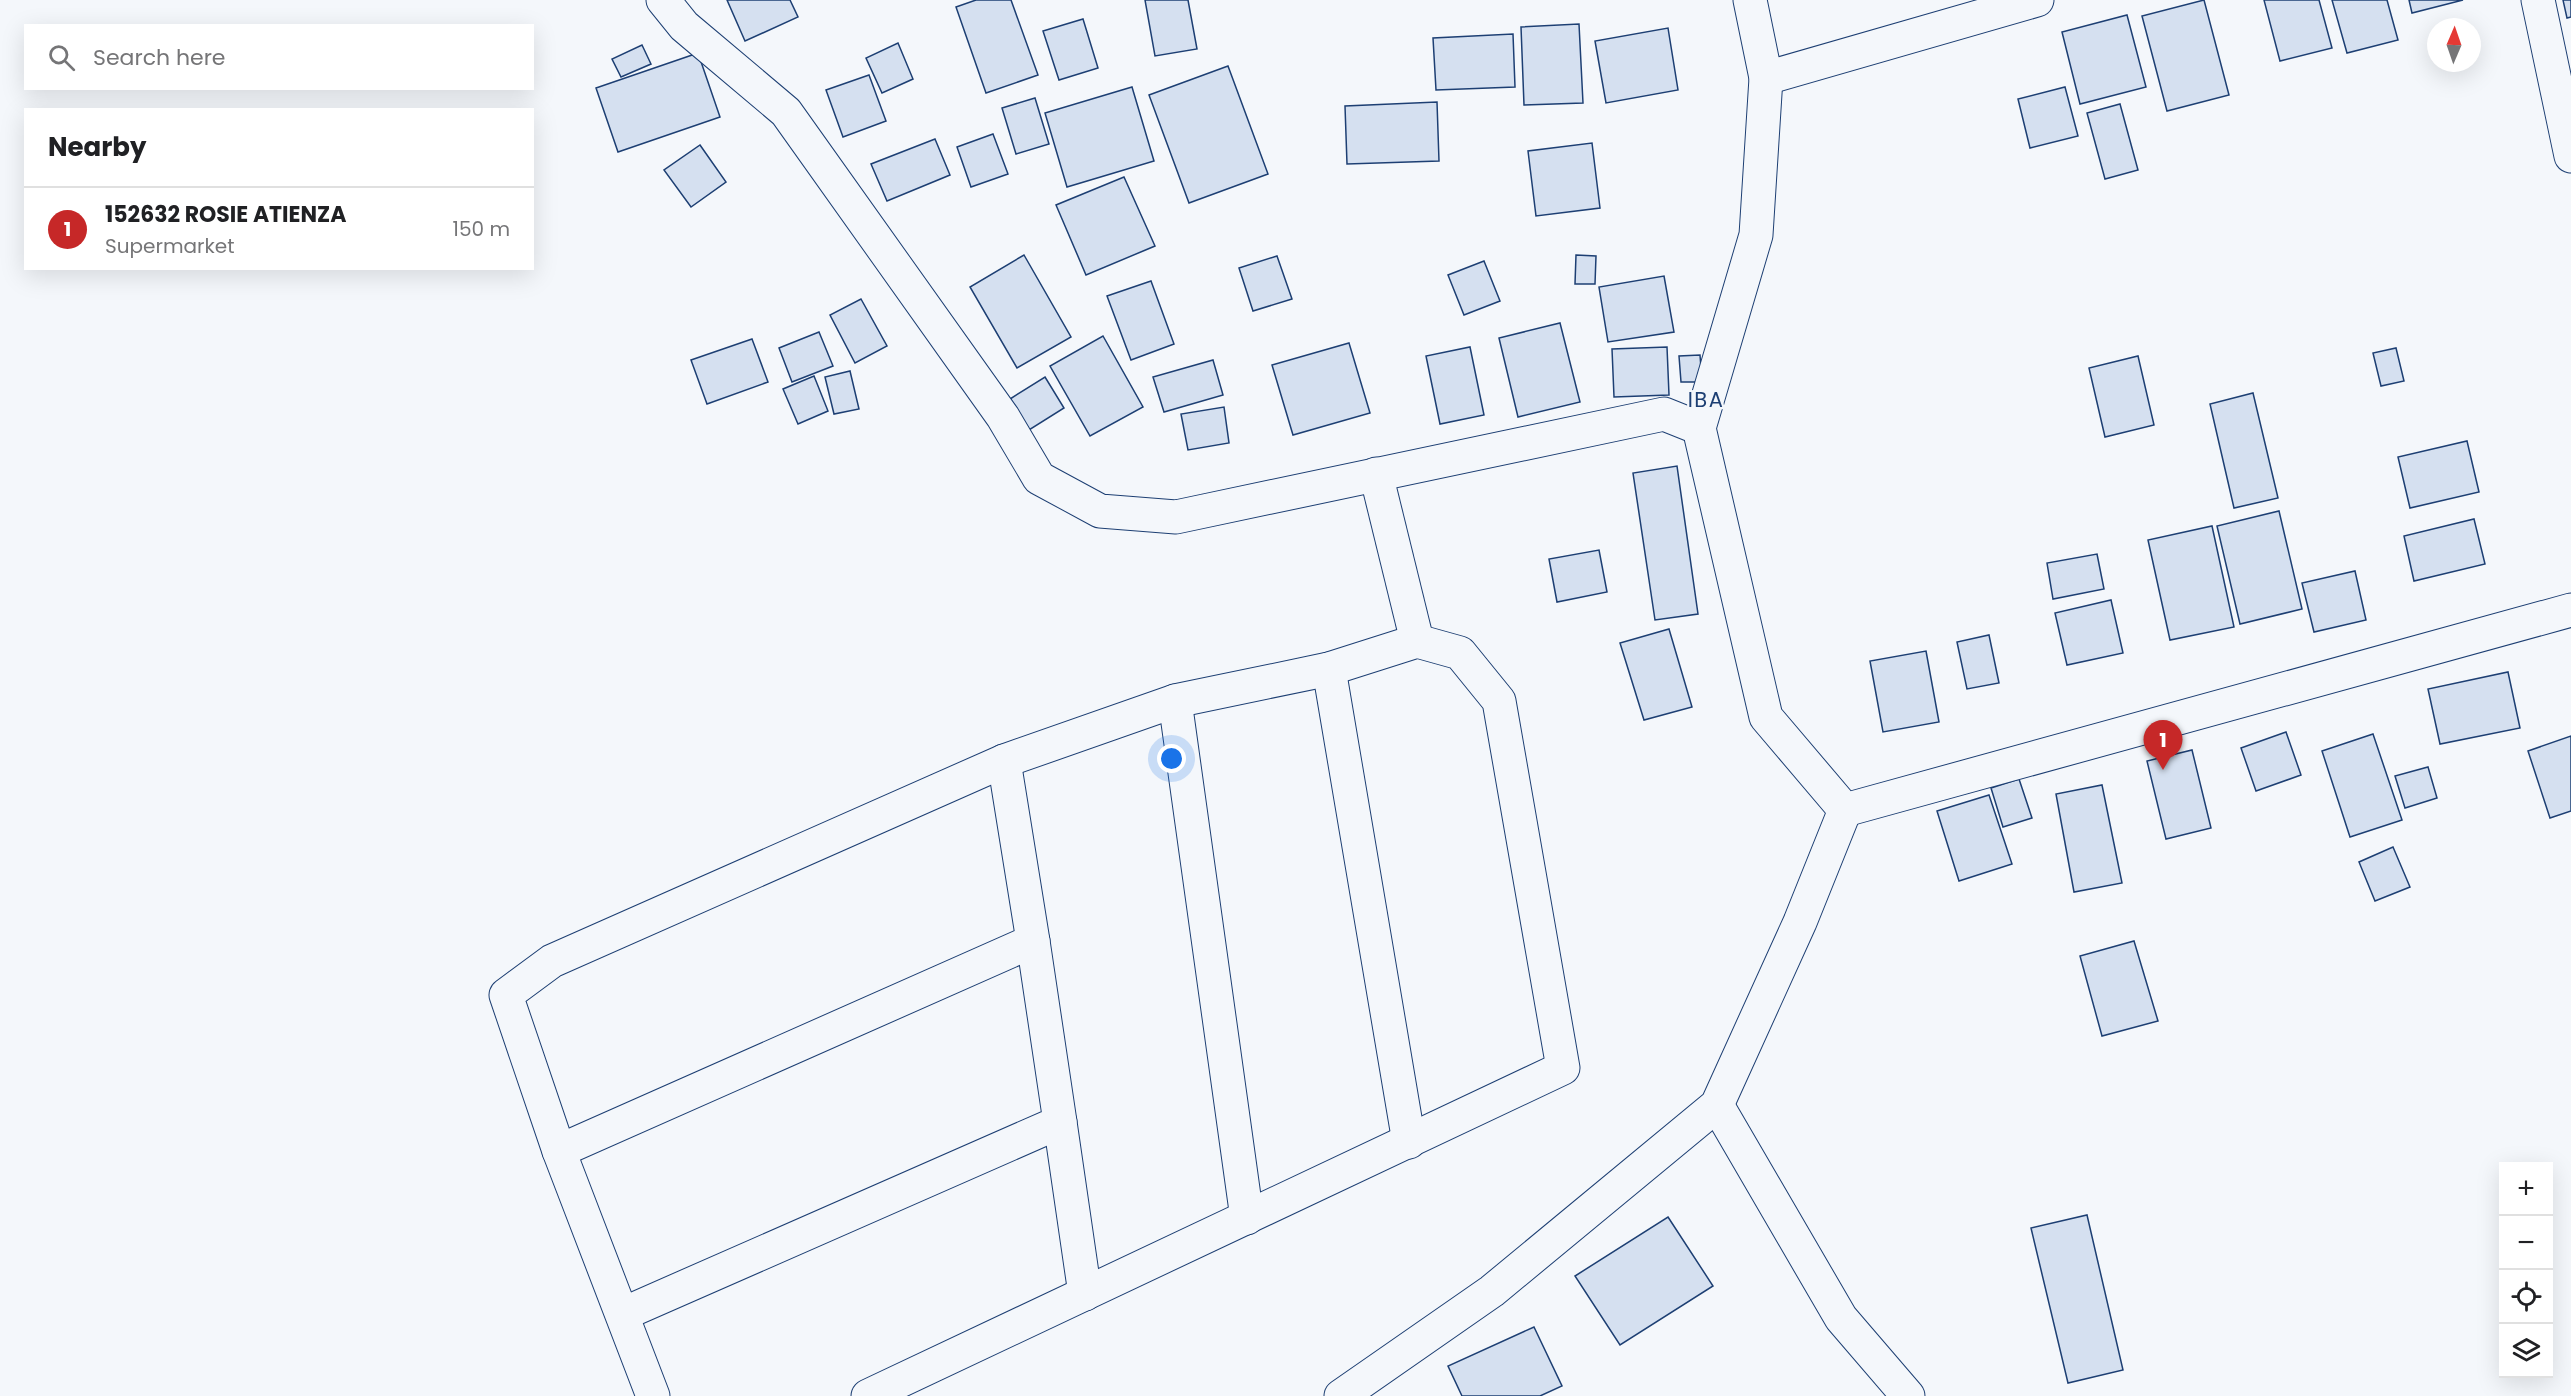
<!DOCTYPE html>
<meta charset="utf-8">
<style>
:root{--surface:#fff;--page:#f6f6f6;--text:#202124;--muted:#757577;--line:#e0e0e0;--accent:#c62828}
body{margin:0;font-family:Poppins,sans-serif;background:var(--page);color:var(--text)}
.controls{position:absolute;right:18px;bottom:18px;display:grid;overflow:hidden;border-radius:0px;box-shadow:0 6px 24px #0002}
.controls button{width:54px;height:54px;display:grid;place-items:center;padding:0;border:0;border-bottom:2px solid var(--line);background:var(--surface);color:var(--text);font:30px sans-serif}
.compass{position:absolute;left:2427px;top:18px;width:54px;height:54px;border-radius:50%;background:var(--surface);box-shadow:0 6px 24px #0002;rotate:2deg}
.you{position:absolute;left:1172px;top:759px;width:21px;height:21px;margin:-15px;border:4px solid #fff;border-radius:50%;background:#1a73e8;box-shadow:0 0 0 9px #1a73e833}
.badge{display:grid;place-items:center;width:39px;height:39px;border-radius:50%;background:var(--accent);color:#fff;font-size:20px;font-weight:700}
.pin{position:absolute;translate:-50% -50px;filter:drop-shadow(0 2px 3px #0008)}
.pin::after{content:'';position:absolute;top:32px;width:21px;height:18px;background:inherit;clip-path:polygon(0 0,100% 0,50% 100%)}
.list{margin:0;padding:0;list-style:none}
h2{display:flex;justify-content:space-between;align-items:center;height:78px;margin:0;padding:0 24px;font-size:26px}
h2 small{font-size:20px;font-weight:400;color:var(--muted)}
.list li{display:grid;grid-template-columns:39px 1fr auto;gap:18px;align-items:center;box-sizing:border-box;height:84px;padding:0 24px;border-top:2px solid var(--line)}
.list b{display:block;font-size:22px;white-space:nowrap}
.list p{margin:0;font-size:20px;white-space:nowrap;color:var(--muted)}
.list em{font-size:20px;font-style:normal;color:var(--muted)}
.icon{flex:none;width:33px;height:33px;fill:none;stroke:currentColor;stroke-width:2;stroke-linecap:round;stroke-linejoin:round}
.map{position:relative;flex:none;width:2571px;height:1396px;overflow:hidden}
.search{position:absolute;background:var(--surface);box-shadow:0 6px 24px #0002;left:24px;top:24px;width:510px;height:66px;display:flex;align-items:center;gap:15px;box-sizing:border-box;padding:0 21px;border-radius:0px;color:var(--muted);font-size:22px}
.panel{position:absolute;background:var(--surface);box-shadow:0 6px 24px #0002;left:24px;top:108px;width:510px;height:162px;border-radius:0px}
.map>svg:first-child{display:block}
</style>
<div class="map">
<svg width="2571" height="1396" viewBox="0 0 2571 1396">
<rect width="100%" height="100%" fill="#f4f7fb"/>
<g fill="#d5e0f0" stroke="#1d3f73" stroke-width="1.5">
<path d="M727 0H790L798 17 745 41Z"/>
<path d="M976 0H1011L1038 75 986 93 956 7Z"/>
<path d="M1145 0H1188L1197 49 1155 56Z"/>
<path d="M2204 0 2229 95 2167 111 2142 16Z"/>
<path d="M2264 0H2319L2332 48 2280 61Z"/>
<path d="M2332 0H2387L2398 40 2347 53Z"/>
<path d="M2409 0H2463L2412 13Z"/>
<path d="M2563 0H2571V17L2567 18Z"/>
<path d="M2127 15 2146 87 2080 104 2062 32Z"/>
<path d="M1083 19 1098 68 1059 80 1043 31Z"/>
<path d="M1579 24 1583 103 1524 105 1521 27Z"/>
<path d="M1668 28 1678 90 1606 103 1595 41Z"/>
<path d="M1513 34 1515 87 1436 90 1433 38Z"/>
<path d="M898 43 913 79 882 93 866 58Z"/>
<path d="M642 45 651 64 621 77 612 59Z"/>
<path d="M698 53 720 117 618 152 596 88Z"/>
<path d="M1228 66 1268 174 1189 203 1149 95Z"/>
<path d="M869 75 886 121 843 137 826 90Z"/>
<path d="M1132 87 1154 161 1067 187 1045 113Z"/>
<path d="M2065 87 2078 136 2030 148 2018 99Z"/>
<path d="M1035 98 1049 144 1016 154 1002 108Z"/>
<path d="M1437 102 1439 161 1347 164 1345 106Z"/>
<path d="M2120 104 2138 170 2105 179 2087 113Z"/>
<path d="M993 134 1008 174 971 187 957 147Z"/>
<path d="M935 139 950 175 887 201 871 164Z"/>
<path d="M1592 143 1600 208 1536 216 1528 151Z"/>
<path d="M700 145 726 182 691 207 664 170Z"/>
<path d="M1124 177 1155 246 1086 275 1056 205Z"/>
<path d="M1024 255 1071 337 1017 368 970 287Z"/>
<path d="M1576 255 1596 256 1595 284H1575Z"/>
<path d="M1277 256 1292 299 1253 311 1239 268Z"/>
<path d="M1484 261 1500 301 1464 315 1448 275Z"/>
<path d="M1664 276 1674 332 1608 342 1599 287Z"/>
<path d="M1151 281 1174 344 1131 360 1107 296Z"/>
<path d="M861 299 887 346 855 363 830 315Z"/>
<path d="M1560 323 1580 402 1518 417 1499 338Z"/>
<path d="M819 332 833 366 792 382 779 348Z"/>
<path d="M1103 336 1143 407 1090 436 1050 366Z"/>
<path d="M752 339 768 382 707 404 691 360Z"/>
<path d="M1349 343 1370 413 1293 435 1272 365Z"/>
<path d="M1470 347 1484 415 1440 424 1426 356Z"/>
<path d="M1667 347 1669 395 1614 397 1612 349Z"/>
<path d="M2396 348 2404 381 2381 386 2373 353Z"/>
<path d="M1700 355 1702 382H1681L1679 356Z"/>
<path d="M2138 356 2154 425 2105 437 2089 368Z"/>
<path d="M1213 360 1223 395 1164 412 1153 377Z"/>
<path d="M850 371 859 409 834 414 825 377Z"/>
<path d="M814 376 828 411 798 424 783 389Z"/>
<path d="M1045 377 1064 408 1029 430 1010 399Z"/>
<path d="M2253 393 2278 498 2234 508 2210 404Z"/>
<path d="M1224 407 1229 443 1188 450 1181 414Z"/>
<path d="M2467 441 2479 492 2410 508 2398 457Z"/>
<path d="M1677 466 1698 614 1655 620 1633 473Z"/>
<path d="M2279 511 2302 609 2240 624 2217 526Z"/>
<path d="M2474 519 2485 564 2414 581 2404 536Z"/>
<path d="M2212 526 2234 627 2170 640 2148 540Z"/>
<path d="M1599 550 1607 592 1557 602 1549 559Z"/>
<path d="M2097 554 2104 589 2053 599 2047 563Z"/>
<path d="M2355 571 2366 620 2314 632 2302 583Z"/>
<path d="M2111 600 2123 653 2067 665 2055 613Z"/>
<path d="M1669 629 1692 707 1644 720 1620 643Z"/>
<path d="M1989 635 1999 683 1967 689 1957 642Z"/>
<path d="M1926 651 1939 722 1883 732 1870 661Z"/>
<path d="M2508 672 2520 728 2440 744 2428 689Z"/>
<path d="M2286 732 2301 775 2256 791 2241 748Z"/>
<path d="M2373 734 2402 820 2350 837 2322 751Z"/>
<path d="M2571 736V811L2550 818 2528 751Z"/>
<path d="M2192 750 2211 828 2166 839 2147 761Z"/>
<path d="M2428 767 2437 798 2405 808 2395 776Z"/>
<path d="M2019 779 2032 818 2003 827 1991 788Z"/>
<path d="M2102 785 2122 883 2074 892 2056 794Z"/>
<path d="M1989 795 2012 864 1959 881 1937 811Z"/>
<path d="M2393 847 2410 887 2375 901 2359 862Z"/>
<path d="M2134 941 2158 1021 2102 1036 2080 956Z"/>
<path d="M2087 1215 2123 1370 2068 1383 2031 1228Z"/>
<path d="M1668 1217 1713 1286 1620 1345 1575 1276Z"/>
<path d="M1534 1327 1562 1386 1540 1396H1462L1448 1366Z"/>
</g>
<g fill="none" stroke-linecap="round" stroke-linejoin="round">
<defs>
<g id="minor">
<path d="M2538 0 2571 156"/>
<path d="M1766 78 2037 0"/>
<path d="M1699 428 1756 235 1766 78 1750 0"/>
<path d="M1376 474 1417 641"/>
<path d="M1329 669 1409 1142"/>
<path d="M1175 701 1247 1218"/>
<path d="M1717 1105 1841 1318 1908 1396"/>
<path d="M1060 1122 1085 1294"/>
<path d="M559 1151 1033 941 1004 761"/>
<path d="M623 1314 1060 1122 1033 941"/>
<path d="M653 1396 559 1151 506 995 552 961 1004 761 1175 701 1329 669 1417 641 1460 653 1499 701 1563 1068 868 1396"/>
</g>
<g id="tertiary">
<path d="M663 0 684 26 786 112 1003 417 1039 478 1100 511 1176 517 1664 414 1699 428 1766 717 1845 810 2571 610"/>
<path d="M1341 1396 1492 1291 1717 1105 1800 922 1845 810"/>
</g>
</defs>
<use href="#minor" stroke="#1d3f73" stroke-width="35"/>
<use href="#tertiary" stroke="#1d3f73" stroke-width="35"/>
<use href="#minor" stroke="#f4f7fb" stroke-width="33"/>
<use href="#tertiary" stroke="#f4f7fb" stroke-width="33"/>
</g>
<g text-anchor="middle" dominant-baseline="central" stroke-width="4.5" stroke-linejoin="round" paint-order="stroke">
<g font-size="21" letter-spacing="1.5" fill="#1d3f73" stroke="#f4f7fb">
<text x="1706" y="399">IBA</text>
</g>
</g>
</svg>
<div class="controls">
<button>+</button>
<button>−</button>
<button><svg class="icon" aria-label="locate" viewBox="0 0 24 24"><circle cx="12" cy="12" r="6"/><path d="M12 2v4M12 18v4M2 12h4M18 12h4"/></svg></button>
<button><svg class="icon" aria-label="layers" viewBox="0 0 24 24"><path d="M12 4l9 5-9 5-9-5zM3 14l9 5 9-5"/></svg></button>
</div>
<svg class="compass" viewBox="-18 -18 36 36"><path d="M0-13l5 13h-10z" fill="#e53935"/><path d="M0 13l5-13h-10z" fill="#757577"/></svg>
<div class="you"></div>
<div class="pin badge" style="left:2163px;top:770px">1</div>
<div class="search"><svg class="icon" aria-label="search" viewBox="0 0 24 24"><circle cx="10" cy="10" r="6"/><path d="M15 15l6 6"/></svg>Search here</div>
<section class="panel">
<h2>Nearby<small></small></h2>
<ul class="list">
<li><span class="badge">1</span><div><b>152632 ROSIE ATIENZA</b><p>Supermarket</p></div><em>150 m</em></li>
</ul>
</section>
</div>
